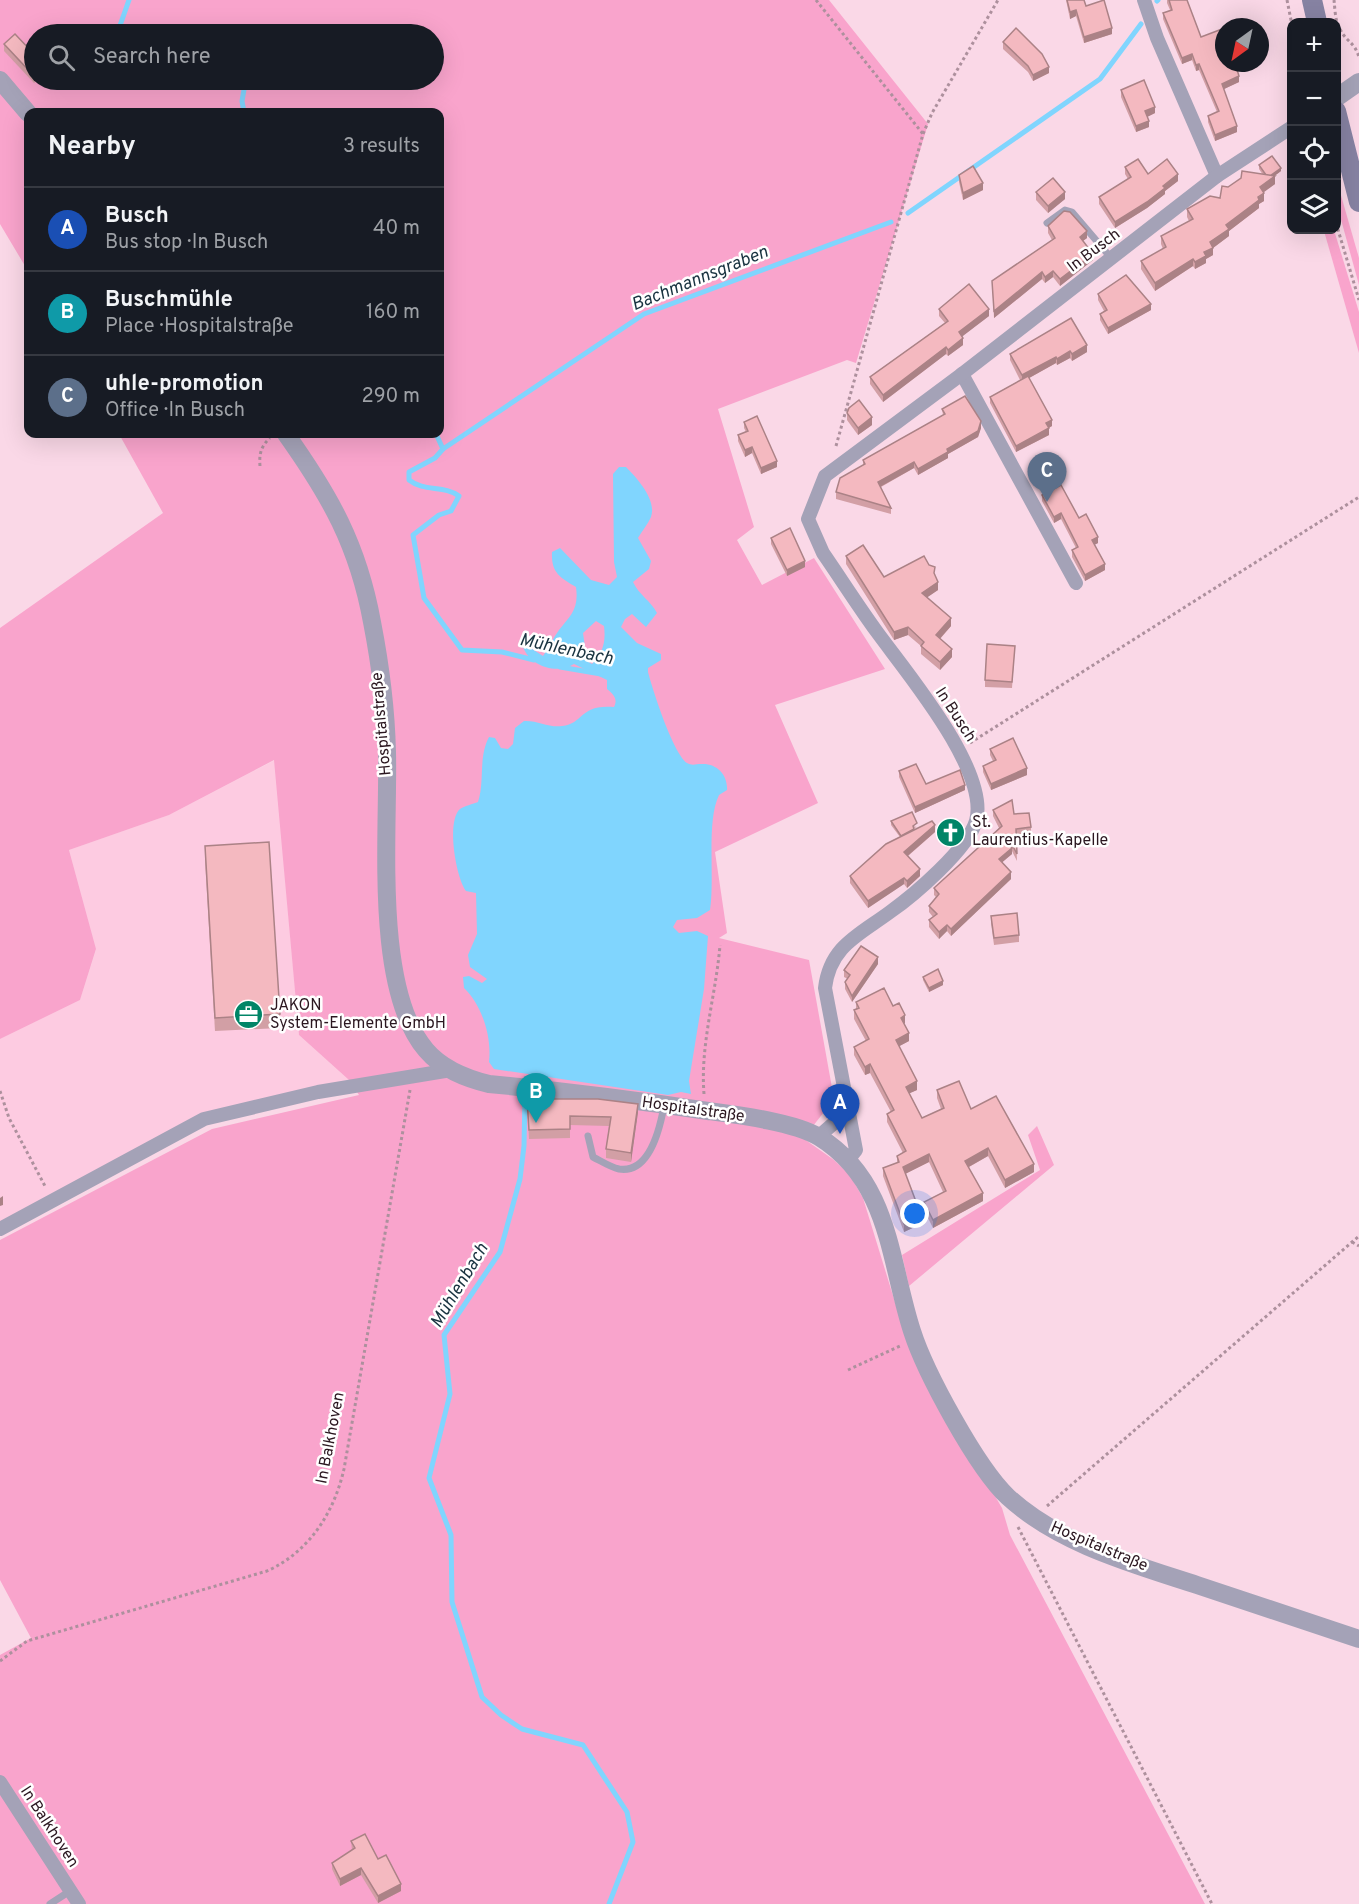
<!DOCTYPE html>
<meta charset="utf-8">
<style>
:root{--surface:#171b24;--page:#242831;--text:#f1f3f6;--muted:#9ea1a6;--line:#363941;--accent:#018567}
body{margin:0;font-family:Overpass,sans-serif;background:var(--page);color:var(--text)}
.controls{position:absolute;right:18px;top:18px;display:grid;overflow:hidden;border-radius:12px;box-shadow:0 6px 24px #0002}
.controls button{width:54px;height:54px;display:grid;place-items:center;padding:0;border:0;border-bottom:2px solid var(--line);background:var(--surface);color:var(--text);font:30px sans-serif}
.compass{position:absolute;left:1215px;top:18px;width:54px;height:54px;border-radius:50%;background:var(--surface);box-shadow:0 6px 24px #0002;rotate:213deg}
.you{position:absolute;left:915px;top:1214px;width:21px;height:21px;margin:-15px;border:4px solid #fff;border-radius:50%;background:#1a73e8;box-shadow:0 0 0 9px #1a73e833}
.badge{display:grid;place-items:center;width:39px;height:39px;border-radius:50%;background:var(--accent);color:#fff;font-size:20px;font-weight:700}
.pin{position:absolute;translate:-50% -50px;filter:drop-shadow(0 2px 3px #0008)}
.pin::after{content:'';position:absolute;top:32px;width:21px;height:18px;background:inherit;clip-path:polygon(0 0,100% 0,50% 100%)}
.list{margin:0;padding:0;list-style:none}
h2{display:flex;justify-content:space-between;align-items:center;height:78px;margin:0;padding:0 24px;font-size:26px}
h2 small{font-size:20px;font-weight:400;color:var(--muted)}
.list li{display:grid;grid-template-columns:39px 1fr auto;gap:18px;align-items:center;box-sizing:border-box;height:84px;padding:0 24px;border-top:2px solid var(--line)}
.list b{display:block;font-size:22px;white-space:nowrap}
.list p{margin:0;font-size:20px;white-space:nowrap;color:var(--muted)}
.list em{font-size:20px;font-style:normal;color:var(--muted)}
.icon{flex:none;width:33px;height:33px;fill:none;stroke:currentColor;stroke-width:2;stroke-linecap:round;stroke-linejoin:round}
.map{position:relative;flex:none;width:1359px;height:1904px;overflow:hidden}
.search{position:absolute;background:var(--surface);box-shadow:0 6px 24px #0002;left:24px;top:24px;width:420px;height:66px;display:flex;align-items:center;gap:15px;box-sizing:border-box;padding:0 21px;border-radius:33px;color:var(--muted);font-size:22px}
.panel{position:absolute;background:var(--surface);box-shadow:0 6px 24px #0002;left:24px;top:108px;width:420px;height:330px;border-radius:12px}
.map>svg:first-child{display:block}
</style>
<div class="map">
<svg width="1359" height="1904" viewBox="0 0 1359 1904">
<rect width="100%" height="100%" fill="#fad8e7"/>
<path fill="#fdcbe1" d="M275 760 299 1035 349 1080 208 1112 0 1222V1039L80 1000 96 950 69 850 169 815Z"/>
<g fill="#f9a4cc" fill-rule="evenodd">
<path d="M0 0H829L928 124 856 363 847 360 718 409 754 527 737 540 762 585 814 558 885 669 775 705 818 803 715 852 727 933 719 938 809 960 836 1110 824 1112 813 1126 800 1136 834 1160 850 1175 863 1198 902 1325 932 1389 1002 1508 1010 1535 1205 1904H0V1655L31 1638 0 1580V1240L212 1129 359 1095 349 1080 299 1035 274 760 169 815 69 850 96 949 80 1000 0 1039V628L163 513 119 434H440V112H28V271L0 224ZM34 34H434V80H34Z"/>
<path d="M1336 178 1359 258V285L1337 205Z"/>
<path d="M1326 230H1334L1359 312V353L1324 231Z"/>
<path d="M1037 1126 1054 1165 909 1286 902 1255 1040 1170 1028 1135Z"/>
</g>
<path fill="#80d5fe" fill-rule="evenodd" d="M619 467H626C637 478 657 500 651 517 648 524 642 531 638 538L651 561 649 569 633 582C639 595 651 601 657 613L646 627 632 614 625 619 621 627 637 643 661 654V660L648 668V672C653 691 673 753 687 763 692 766 696 764 701 764 717 763 728 775 727 790L719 795C706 822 715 877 710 910L697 918 677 920 673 927 679 933 697 931 708 936 704 989 689 1081 691 1094 681 1092 668 1095 494 1069 489 1062C492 1037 482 1005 464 988L463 977 469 976 482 983 487 979 470 967 468 955 477 934 476 893 466 891C456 878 446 821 460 809 464 806 473 804 478 802 485 781 478 758 489 737L495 738 501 748 508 749 513 744 515 728 524 721C537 720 549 728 562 726 585 723 579 704 614 707 618 699 614 695 607 689V680L574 664C557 675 530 666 523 647L526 645 543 656C549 648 553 638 559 630 571 615 579 609 576 587 559 577 551 572 552 552L560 548 591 580 609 585 617 577 614 562 613 474ZM596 621 604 626C606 642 603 653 592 664L587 661 583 633Z"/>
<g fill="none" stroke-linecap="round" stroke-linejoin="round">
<g stroke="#80d5fe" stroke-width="5">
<path d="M1157 1 1158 0"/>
<path d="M117 34 129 0"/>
<path d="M244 112 242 101 245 84 255 80"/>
<path d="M908 213 1100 79 1141 24"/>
<path d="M436 434 443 449 435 458 409 472V480C424 492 444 485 459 496L451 511 439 515 413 535 424 598 462 650 502 652 534 660"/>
<path d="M443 449 644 314 891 222"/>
<path d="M560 667 601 674"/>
<path d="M525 1094 524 1146 520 1179 500 1252 444 1335 450 1394 429 1478 451 1535 452 1602 482 1697 501 1715 522 1729 583 1745 627 1812 633 1842 609 1904"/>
</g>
<g stroke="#ad909d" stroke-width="3" stroke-dasharray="3 3" stroke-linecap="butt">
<path d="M816 0 923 134"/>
<path d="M1287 0 1292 25"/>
<path d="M1334 0C1335 9 1335 21 1340 29 1346 42 1354 41 1359 57"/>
<path d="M1336 223 1359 300"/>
<path d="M836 446 923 134 932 113 998 0"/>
<path d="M260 466C259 454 261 446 270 438"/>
<path d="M970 743 1359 497"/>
<path d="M0 1091 9 1118 46 1188"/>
<path d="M704 1094C700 1044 716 995 720 945"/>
<path d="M1352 1242 1359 1246"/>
<path d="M848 1370 900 1346"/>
<path d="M1047 1506 1359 1236"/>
<path d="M1018 1527 1212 1904"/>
<path d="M0 1661 27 1641 267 1571C309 1552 334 1513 344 1469L410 1090"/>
</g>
<g stroke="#a4a2b7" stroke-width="7">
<path d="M1047 223 1065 210 1072 212 1112 259"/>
<path d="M588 1136 593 1157C601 1161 610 1167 619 1169 650 1174 660 1128 664 1106"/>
<path d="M50 1904 70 1891"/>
</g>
<g stroke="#a4a2b7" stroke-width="14">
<path d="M1144 0 1157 38 1217 176"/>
<path d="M962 374 1076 583"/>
<path d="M818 1137 849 1110"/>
<path d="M847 1161 856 1150 825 988C830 946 859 935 890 912 914 895 968 849 976 821 990 771 906 672 877 632 858 606 841 579 823 553L808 519 825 476 962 374 1217 176 1292 127"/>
<path d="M0 1229 204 1119 318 1092 451 1070"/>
<path d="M0 1782 79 1904"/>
</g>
<g stroke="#a4a2b7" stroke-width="18">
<path d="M0 80 28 113"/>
<path d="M1336 98 1359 82"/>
<path d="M286 434C330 496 358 545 372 622 380 663 386 710 387 752 389 831 373 988 426 1050 442 1069 465 1078 489 1084 562 1091 635 1100 708 1111 738 1115 794 1122 819 1137 890 1181 889 1260 912 1331 925 1372 977 1468 1008 1497 1059 1544 1133 1564 1197 1585 1251 1603 1305 1621 1359 1639"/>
</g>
<g stroke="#8682a2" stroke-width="20">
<path d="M1312 0 1317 22"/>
<path d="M1336 111 1359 202"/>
</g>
</g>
<g fill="#d29fa5">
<path d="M1066 0H1084L1086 6 1112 34 1084 43 1076 16 1070 19Z"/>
<path d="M1167 0H1187L1201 37 1239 82 1224 89 1237 132 1215 141 1208 122V116L1217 112 1199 70 1196 71 1192 60 1182 64 1163 19V13L1170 10 1167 3Z"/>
<path d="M1003 42 1049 73 1033 81 1028 72 1003 49Z"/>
<path d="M4 44 32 52 34 80H38L34 83 4 51Z"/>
<path d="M1121 90 1155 113 1147 117 1149 127 1136 132 1121 97Z"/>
<path d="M1259 165 1281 171 1274 176 1275 184 1263 192 1264 201 1259 204V208L1229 231V236L1213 248V255L1206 259V263L1195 269 1193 266 1155 291 1141 269V261L1163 249 1161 244V236L1189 221 1187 217V209L1220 198 1228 187 1263 175 1259 169Z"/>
<path d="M1125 167 1178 181 1165 191V194L1147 208 1115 228 1099 204V197L1128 179 1125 174Z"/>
<path d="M959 175 983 190 963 200 959 182Z"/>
<path d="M1036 192 1065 199 1048 213 1036 200Z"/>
<path d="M1048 226 1087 238 1083 241 1093 260 1060 286 1053 277 1045 283 1042 279 994 318 992 281 1052 240 1048 233Z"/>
<path d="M1098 294 1151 310 1108 334 1100 320V314L1104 311 1098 300Z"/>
<path d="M939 309 989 316 962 336 963 345 948 356 946 354 883 402 870 384V377L945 323 939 316Z"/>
<path d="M1071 318 1087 352 1072 361 1070 358 1057 365 1056 363 1029 378 1052 426 1049 428V435L1016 452 990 403V397L1020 380 1010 360V354Z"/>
<path d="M942 409 981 428 978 437 948 454V458L918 475 914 468 881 487 891 508V514L836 499V492L863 466V460L943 415Z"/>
<path d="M847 413 872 425 858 435 847 420Z"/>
<path d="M744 422 777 467 761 474 752 453 745 457 738 441V435L746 432 744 428Z"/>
<path d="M1042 495 1079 518 1098 543 1094 545 1105 570 1085 581 1072 557V550L1076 548 1061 519 1054 523 1042 501Z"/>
<path d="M771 538 805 567 787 576 771 544Z"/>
<path d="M846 556 884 577 935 576 938 590 927 597 951 626 940 639 952 657 940 670 921 654V646L908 635 894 640 846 564Z"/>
<path d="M1015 646 1012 688 985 687V680Z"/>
<path d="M990 749 1027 775 991 790 983 772V766L993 761 990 755Z"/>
<path d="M899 771 926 784 965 790 915 813 899 777Z"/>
<path d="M993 810 1014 814 1031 827V834L1016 836 1017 861 1012 851V854L1002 862 1011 879 951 936 947 931 939 939 929 927V920L933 917 929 912V906L936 897 934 895V888L999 828 993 816Z"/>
<path d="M891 821 917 827 914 828V829L935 832 908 856 920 876 907 888 904 884 868 908 850 883V876L900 837 891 825Z"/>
<path d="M205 846 280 1014V1028L215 1031 205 860Z"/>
<path d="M991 916 1019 935V942L994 945 991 923Z"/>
<path d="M878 964 852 1002 845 989V982L848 979 844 977V970Z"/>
<path d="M923 977 943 985 929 992 923 980Z"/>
<path d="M856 1002 893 1006 905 1023 904 1024 909 1041 899 1046 917 1090 909 1093 922 1118 941 1109 937 1098V1090L971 1109 1034 1172 1005 1188 988 1156 969 1167 983 1201 933 1228 924 1210V1202L943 1192 929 1162 905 1174 921 1224 904 1232 883 1176V1168L897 1163V1156L903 1153 887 1122V1114L891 1112 870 1073 865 1075 854 1055V1047L866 1041 854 1019V1010L856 1009Z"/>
<path d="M527 1099 638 1112 631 1162 606 1158V1149L609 1126 570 1125V1138L529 1139Z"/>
<path d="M351 1841 378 1859 401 1891 378 1903 361 1875 340 1886 332 1869V1863L352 1850Z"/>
</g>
<g fill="#ab8286">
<path d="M1076 10V16L1070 19V12Z"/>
<path d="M1112 28V34L1084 43V37Z"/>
<path d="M1192 54V60L1182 64V58Z"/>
<path d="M1199 64V70L1196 71V65Z"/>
<path d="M1049 67V73L1033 81V75Z"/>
<path d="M1239 76V82L1222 90V84Z"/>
<path d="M1155 107V113L1145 118V111Z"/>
<path d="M1149 121V127L1136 132V126Z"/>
<path d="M1237 126V132L1215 141V135Z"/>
<path d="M1281 168V171L1268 181V178Z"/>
<path d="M1178 174V181L1165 191V194L1147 208 1115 228V222Z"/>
<path d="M1275 176V184L1260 195V187Z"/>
<path d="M983 183V190L963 200V193Z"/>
<path d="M1065 192V199L1048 213V206Z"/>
<path d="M1264 193V201L1259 204V208L1229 231V236L1213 248V255L1206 259V263L1195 269V262L1204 252 1210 242 1226 225Z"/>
<path d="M1087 231V238L1080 243V237Z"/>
<path d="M1093 254V260L1060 286V279Z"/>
<path d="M1193 259V266L1155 291V283Z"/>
<path d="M1053 271V277L1045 283V277Z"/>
<path d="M1042 272V279L994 318V311Z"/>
<path d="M1151 304V310L1108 334V328Z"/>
<path d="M989 309V316L959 339V332Z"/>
<path d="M963 338V345L948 356V350Z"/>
<path d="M1087 345V352L1072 361V354Z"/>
<path d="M946 347V354L883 402V395Z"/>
<path d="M1070 351V358L1057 365V359Z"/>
<path d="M1056 357V363L1022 382V375Z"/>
<path d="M872 417V425L858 435V428Z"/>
<path d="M1052 420V426L1046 429V423Z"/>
<path d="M981 421V428L978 437 948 454V458L918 475V469L947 449Z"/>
<path d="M1049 428V435L1016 452V446Z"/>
<path d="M752 447V453L745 457V450Z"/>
<path d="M777 461V467L761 474V468Z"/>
<path d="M914 462V468L878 488V482Z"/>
<path d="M1061 513V519L1054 523V517Z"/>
<path d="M1098 537V543L1092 546V540Z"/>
<path d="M805 561V567L787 576V570Z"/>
<path d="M1105 564V570L1085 581V575Z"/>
<path d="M938 582V590L922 601V593Z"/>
<path d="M951 618V626L936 643V635Z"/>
<path d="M908 627V635L894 640V632Z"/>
<path d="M952 649V657L940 670V662Z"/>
<path d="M1027 768V775L991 790V784Z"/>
<path d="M965 785V790L915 813V807Z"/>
<path d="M935 825V832L904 859V852Z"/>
<path d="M1012 848V854L999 865V859Z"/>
<path d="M920 869V876L907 888V881Z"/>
<path d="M1011 872V879L951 936V929Z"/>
<path d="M904 878V884L868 908V901Z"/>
<path d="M947 925V931L939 939V932Z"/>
<path d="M878 957V964L852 1002V996Z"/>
<path d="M943 981V985L929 992V988Z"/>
<path d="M905 1015V1023L901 1026V1018Z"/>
<path d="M909 1033V1041L896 1048V1040Z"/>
<path d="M870 1064V1073L865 1075V1067Z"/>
<path d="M917 1081V1090L906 1095V1087Z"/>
<path d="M638 1104V1112L631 1162V1153Z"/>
<path d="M988 1148V1156L965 1169V1161Z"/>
<path d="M929 1154V1162L903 1175V1167Z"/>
<path d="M1034 1164V1172L1005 1188V1180Z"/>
<path d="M983 1193V1201L933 1228V1220Z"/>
<path d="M3 1196V1205L0 1206V1198Z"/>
<path d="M921 1215V1224L904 1232V1224Z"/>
<path d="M361 1868V1875L340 1886V1879Z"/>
<path d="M401 1884V1891L378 1903V1896Z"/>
</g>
<g fill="#f4b9c0" stroke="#ab8286" stroke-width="1.5">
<path d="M1067 0H1084L1086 6 1104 0 1112 28 1084 37 1076 10 1070 12Z"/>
<path d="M1169 0H1187L1201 37 1222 29 1224 34V63H1235L1239 76 1222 84 1237 126 1215 135 1208 116 1219 111 1199 64 1196 65 1192 54 1182 58 1163 13 1172 10Z"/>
<path d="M1016 28 1042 54 1049 67 1033 75 1028 66 1003 42Z"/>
<path d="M15 34 32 52 34 50V76L4 44Z"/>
<path d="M1144 80 1155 107 1145 111 1149 121 1136 126 1121 90Z"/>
<path d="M1272 156 1281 168 1270 176 1266 175 1259 165Z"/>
<path d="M1138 159 1148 174 1167 159 1178 174 1163 186 1165 188 1147 202 1115 222 1099 197 1131 177 1125 167Z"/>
<path d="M973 166 983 183 963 193 959 175Z"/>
<path d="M1242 171 1275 176 1260 187 1264 193 1258 197 1259 200 1226 225 1229 229 1210 242 1213 248 1204 252 1206 256 1195 262 1193 259 1155 283 1141 261 1166 247 1161 236 1193 219 1187 209 1210 196 1220 198 1222 186 1228 187 1241 178Z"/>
<path d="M1053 178 1065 192 1048 206 1036 192Z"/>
<path d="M1064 211 1070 212 1087 231 1080 237 1093 254 1060 279 1053 271 1045 277 1042 272 994 311 992 281 1055 238 1048 226Z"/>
<path d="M1126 275 1151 304 1108 328 1100 314 1107 310 1098 294Z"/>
<path d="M969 284 989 309 959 332 963 338 948 350 946 347 883 395 870 377 948 321 939 309Z"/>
<path d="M1071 318 1087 345 1072 354 1070 351 1057 359 1056 357 1022 375 1010 354Z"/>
<path d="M1028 376 1052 420 1046 423 1049 428 1016 446 990 397Z"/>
<path d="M965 396 981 421 978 431 947 449 948 452 918 469 914 462 878 482 891 508 836 492 840 478 865 464 863 460 945 414 942 409Z"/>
<path d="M859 400 872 417 858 428 847 413 849 408Z"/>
<path d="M757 416 777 461 761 468 752 447 745 450 738 435 748 431 744 422Z"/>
<path d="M1061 485 1079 518 1086 514 1098 537 1092 540 1105 564 1085 575 1072 550 1078 547 1061 513 1054 517 1042 495Z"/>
<path d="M790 528 805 561 787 570 771 538Z"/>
<path d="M863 545 884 577 924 556 929 565 935 567 934 573 938 582 922 593 951 618 936 635 952 649 940 662 921 646 924 642 908 627 894 632 846 556Z"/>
<path d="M987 644 1015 646 1012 682 985 680Z"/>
<path d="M1013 738 1027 768 991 784 983 766 996 760 990 749Z"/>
<path d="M916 764 926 784 960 770 965 785 915 807 899 771Z"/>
<path d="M1012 800 1014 814 1029 813 1031 827 1016 829 1017 854 1007 835 1001 836 1012 848 999 859 1011 872 951 929 947 925 939 932 929 920 937 914 929 906 939 894 934 888 1002 826 993 810Z"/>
<path d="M912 812 917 823 913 826 914 829 901 836 891 821Z"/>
<path d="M932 821 935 825 904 852 920 869 907 881 904 878 868 901 850 876 886 844Z"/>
<path d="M269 842 280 1014 215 1018 205 846Z"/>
<path d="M1017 913 1019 935 994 938 991 916Z"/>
<path d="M861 946 878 957 852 996 845 982 850 975 844 970Z"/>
<path d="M938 969 943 981 929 988 923 977Z"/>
<path d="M884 988 893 1006 899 1003 905 1015 901 1018 909 1033 896 1040 917 1081 906 1087 922 1118 944 1108 937 1090 959 1081 971 1109 996 1096 1034 1164 1005 1180 988 1148 965 1161 983 1193 933 1220 924 1202 946 1191 929 1154 903 1167 921 1215 904 1224 883 1168 899 1162 897 1156 906 1151 887 1114 894 1110 870 1064 865 1067 854 1047 869 1039 854 1010 859 1008 856 1002Z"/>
<path d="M527 1099H598L638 1104 631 1153 606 1149 611 1117 570 1116V1129L529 1130Z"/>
<path d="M365 1834 378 1859 386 1855 401 1884 378 1896 361 1868 340 1879 332 1863 355 1848 351 1841Z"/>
</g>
<defs>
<symbol id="church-disc" viewBox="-11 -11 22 22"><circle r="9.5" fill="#018567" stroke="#fff"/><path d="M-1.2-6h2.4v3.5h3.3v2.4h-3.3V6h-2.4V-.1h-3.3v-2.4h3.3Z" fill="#fff"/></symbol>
<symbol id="office-disc" viewBox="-11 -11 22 22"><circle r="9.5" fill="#018567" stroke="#fff"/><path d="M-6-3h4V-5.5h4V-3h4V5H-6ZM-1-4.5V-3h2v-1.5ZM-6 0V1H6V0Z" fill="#fff"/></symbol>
</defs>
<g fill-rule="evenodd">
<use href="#church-disc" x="934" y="816" width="33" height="33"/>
<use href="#office-disc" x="232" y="998" width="33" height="33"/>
</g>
<g text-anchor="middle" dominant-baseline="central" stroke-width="5" stroke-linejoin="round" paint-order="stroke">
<g font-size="16" fill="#2b1720" stroke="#fff">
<text transform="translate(1094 251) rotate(-37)">In Busch</text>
<text transform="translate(955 715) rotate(57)">In Busch</text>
<text transform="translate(382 724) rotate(-95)">Hospitalstraße</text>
<text transform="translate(693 1110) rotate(8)">Hospitalstraße</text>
<text transform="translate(331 1438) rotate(-79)">In Balkhoven</text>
<text transform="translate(1099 1547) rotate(23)">Hospitalstraße</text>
<text transform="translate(49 1827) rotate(57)">In Balkhoven</text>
</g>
<g font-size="16" fill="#2b1720" stroke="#fff" text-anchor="start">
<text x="972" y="823">St.<tspan x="972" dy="18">Laurentius-Kapelle</tspan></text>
<text x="270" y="1006">JAKON<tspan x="270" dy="18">System-Elemente GmbH</tspan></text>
</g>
<g font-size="18" font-style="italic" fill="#193340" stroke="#fff">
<text transform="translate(700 279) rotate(-22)">Bachmannsgraben</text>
<text transform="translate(566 650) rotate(12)">Mühlenbach</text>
<text transform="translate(460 1286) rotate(-59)">Mühlenbach</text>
</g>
</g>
</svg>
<div class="controls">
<button>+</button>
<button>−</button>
<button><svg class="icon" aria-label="locate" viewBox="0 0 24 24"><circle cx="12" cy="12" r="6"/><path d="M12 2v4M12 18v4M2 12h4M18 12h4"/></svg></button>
<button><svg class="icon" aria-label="layers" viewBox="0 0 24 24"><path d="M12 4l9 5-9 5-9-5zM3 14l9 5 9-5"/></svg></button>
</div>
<svg class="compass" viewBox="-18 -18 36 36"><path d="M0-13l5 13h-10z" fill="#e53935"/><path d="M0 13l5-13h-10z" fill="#9ea1a6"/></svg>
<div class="you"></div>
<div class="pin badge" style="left:840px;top:1134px;background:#1a4fb4">A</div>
<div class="pin badge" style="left:536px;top:1123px;background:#0f9aa8">B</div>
<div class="pin badge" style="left:1047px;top:502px;background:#5c6f8a">C</div>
<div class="search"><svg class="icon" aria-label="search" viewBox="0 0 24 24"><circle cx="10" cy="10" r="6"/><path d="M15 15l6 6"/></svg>Search here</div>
<section class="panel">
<h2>Nearby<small>3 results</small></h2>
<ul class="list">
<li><span class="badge" style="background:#1a4fb4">A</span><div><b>Busch</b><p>Bus stop · In Busch</p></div><em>40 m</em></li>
<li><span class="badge" style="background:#0f9aa8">B</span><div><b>Buschmühle</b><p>Place · Hospitalstraße</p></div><em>160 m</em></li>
<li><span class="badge" style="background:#5c6f8a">C</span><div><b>uhle-promotion</b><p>Office · In Busch</p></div><em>290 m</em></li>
</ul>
</section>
</div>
